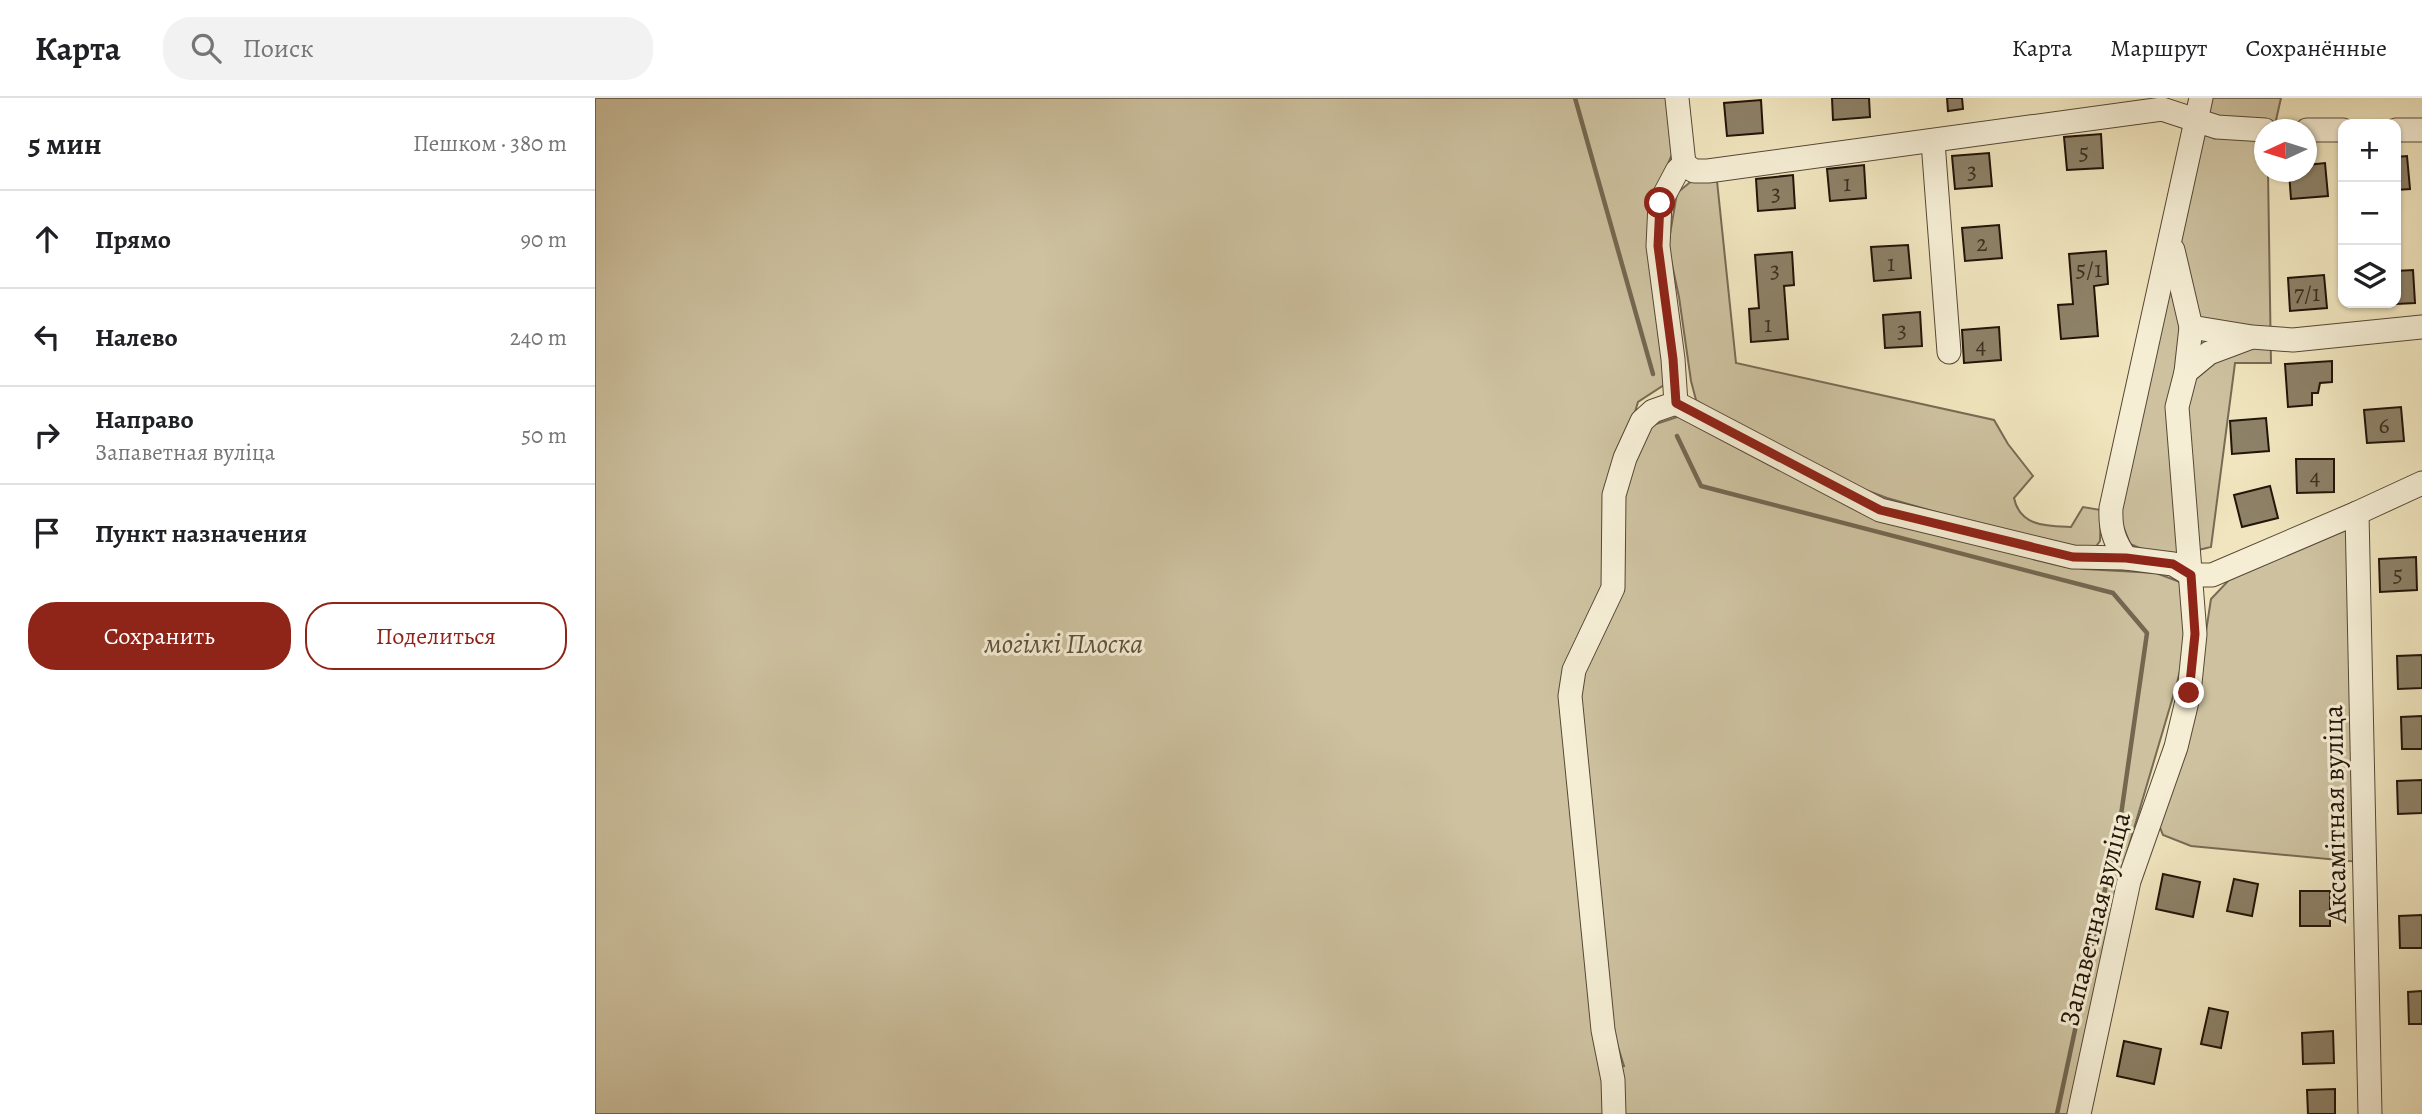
<!DOCTYPE html>
<html lang="ru">
<meta charset="utf-8">
<style>
:root{--surface:#fff;--page:#f2f2f2;--text:#202124;--muted:#757577;--line:#e0e0e0;--accent:#8f2418}
body{margin:0;font-family:Alegreya,serif;background:var(--page);color:var(--text)}
.controls{position:absolute;right:21px;top:21px;display:grid;overflow:hidden;border-radius:14px;box-shadow:0 2px 5px #0004}
.controls button{width:63px;height:63px;display:grid;place-items:center;padding:0;border:0;border-bottom:2px solid var(--line);background:var(--surface);color:var(--text);font:35px sans-serif}
.compass{position:absolute;left:1659px;top:21px;width:63px;height:63px;border-radius:50%;background:var(--surface);box-shadow:0 2px 5px #0004;rotate:266deg}
.stop{position:absolute;width:21px;height:21px;margin:-16px;border:5px solid #8f2418;border-radius:50%;background:#fff}
.stop.end{background:#8f2418;border-color:#fff;box-shadow:0 2px 7px #0008}
.list{margin:0;padding:0;list-style:none}
h2{display:flex;justify-content:space-between;align-items:center;height:91px;margin:0;padding:0 28px;font-size:30px}
h2 small{font-size:23px;font-weight:400;color:var(--muted)}
.list li{display:grid;grid-template-columns:46px 1fr auto;gap:21px;align-items:center;box-sizing:border-box;height:98px;padding:0 28px;border-top:2px solid var(--line)}
.list b{display:block;font-size:26px;white-space:nowrap}
.list p{margin:0;font-size:23px;white-space:nowrap;color:var(--muted)}
.list em{font-size:23px;font-style:normal;color:var(--muted)}
.actions{display:flex;gap:14px;padding:21px 28px}
.actions a{flex:1;padding:16px 0;border:2px solid var(--accent);border-radius:28px;text-align:center;font-size:24px;color:var(--accent)}
.actions .main{background:var(--accent);color:#fff}
.icon{flex:none;width:38px;height:38px;fill:none;stroke:currentColor;stroke-width:2;stroke-linecap:round;stroke-linejoin:round}
.map{position:relative;flex:none;width:1827px;height:1016px;overflow:hidden}
header{display:flex;align-items:center;gap:42px;box-sizing:border-box;height:98px;padding:0 35px;background:var(--surface);border-bottom:2px solid var(--line)}
header strong{font-size:33px}
nav{display:flex;gap:38px;margin-inline-start:auto;font-size:24px}
.search{width:490px;height:63px;background:var(--page);display:flex;align-items:center;gap:18px;box-sizing:border-box;padding:0 24px;border-radius:28px;color:var(--muted);font-size:26px}
main{display:flex}
aside{flex:1;background:var(--surface)}
.map>svg:first-child{display:block}
</style>
<header>
<strong>Карта</strong>
<div class="search"><svg class="icon" aria-label="search" viewBox="0 0 24 24"><circle cx="10" cy="10" r="6"/><path d="M15 15l6 6"/></svg>Поиск</div>
<nav><a>Карта</a><a>Маршрут</a><a>Сохранённые</a></nav>
</header>
<main>
<aside>
<h2>5 мин<small>Пешком · 380 m</small></h2>
<ul class="list">
<li><svg class="icon" aria-label="ahead" viewBox="0 0 24 24"><path d="M12 20V5M6 11l6-6 6 6"/></svg><div><b>Прямо</b></div><em>90 m</em></li>
<li><svg class="icon" aria-label="left" viewBox="0 0 24 24"><path d="M17 20v-9H6M10 6l-5 5 5 5"/></svg><div><b>Налево</b></div><em>240 m</em></li>
<li><svg class="icon" aria-label="right" viewBox="0 0 24 24"><path d="M7 20v-9h11M14 6l5 5-5 5"/></svg><div><b>Направо</b><p>Запаветная вуліца</p></div><em>50 m</em></li>
<li><svg class="icon" aria-label="arrive" viewBox="0 0 24 24"><path d="M6 21V4h12l-3 4 3 4H6"/></svg><div><b>Пункт назначения</b></div></li>
</ul>
<div class="actions"><a class="main">Сохранить</a><a>Поделиться</a></div>
</aside>
<div class="map">
<svg width="1827" height="1016" viewBox="0 0 1827 1016">
<rect width="100%" height="100%" fill="#f0e5be"/>
<filter id="stains"><feTurbulence type="fractalNoise" baseFrequency=".00286" numOctaves="4"/><feColorMatrix values="0 0 0 0 .2 0 0 0 0 .09 0 0 0 0 .02 0 0 0 .5 -.17"/></filter>
<radialGradient id="worn" r=".72"><stop offset=".6" stop-color="#630" stop-opacity="0"/><stop offset="1" stop-color="#630" stop-opacity=".3"/></radialGradient>
<g fill="#cdc19f" stroke="#786a54" stroke-width="2">
<path d="M0 0H1074L1079 52 1057 102 1055 137 1072 285 1043 304 1034 334 1023 358 1013 395 1009 493 982 548 966 592 998 916 1007 969 1029 968 1013 917 981 599 994 557 1023 500 1029 401 1041 350 1058 327 1085 318 1092 319 1291 421 1489 471 1561 475 1585 484 1591 500 1592 544 1582 585 1522 788 1473 1016H0Z"/>
<path d="M1614 0H1686L1679 31 1670 32V74H1673L1676 265H1640L1616 449C1583 457 1567 461 1535 446L1525 420Z"/>
<path d="M1099 81 1122 83 1141 265 1399 322 1413 346 1438 378 1419 400C1425 429 1453 428 1476 429L1488 409 1506 412 1505 443 1496 455 1474 452 1292 400 1252 385 1129 321 1101 302 1096 283 1084 199 1073 148 1082 95Z"/>
<path d="M1754 432 1764 764 1596 748 1568 737 1564 727 1597 624 1616 501 1634 482 1748 433Z"/>
</g>
<g fill="none" stroke-linecap="round" stroke-linejoin="round">
<g stroke="#746750" stroke-width="4.5">
<path d="M980 0 1058 276"/>
<path d="M1082 338 1106 388 1518 495 1552 535 1526 717 1462 1016"/>
</g>
</g>
<g fill="#8d8167" stroke="#221408" stroke-width="2">
<path d="M1237 0H1274L1275 19 1238 22Z"/>
<path d="M1352 0H1367L1368 11 1353 13Z"/>
<path d="M1166 2 1168 35 1132 38 1129 5Z"/>
<path d="M1506 36 1508 70 1472 72 1469 39Z"/>
<path d="M1394 55 1397 88 1360 91 1357 58Z"/>
<path d="M1812 58 1815 91 1801 92V59Z"/>
<path d="M1730 65 1733 98 1696 101 1694 74H1712V67Z"/>
<path d="M1269 67 1271 100 1235 103 1232 71Z"/>
<path d="M1198 77 1200 110 1163 113 1161 81Z"/>
<path d="M1404 127 1407 160 1370 163 1367 130Z"/>
<path d="M1313 147 1316 180 1279 183 1276 149Z"/>
<path d="M1511 153 1513 186 1499 188 1503 238 1466 241 1463 207 1478 206 1474 156Z"/>
<path d="M1197 154 1199 187 1189 188 1193 241 1156 244 1154 211 1164 210 1160 157Z"/>
<path d="M1818 172 1820 205 1801 206V173Z"/>
<path d="M1729 177 1732 210 1695 213 1693 180Z"/>
<path d="M1325 214 1327 248 1290 250 1288 217Z"/>
<path d="M1404 229 1406 262 1369 265 1367 232Z"/>
<path d="M1737 263V284L1725 285 1723 295H1717V307L1693 309 1690 266Z"/>
<path d="M1806 309 1809 343 1772 345 1769 312Z"/>
<path d="M1671 320 1674 353 1637 356 1635 323Z"/>
<path d="M1701 361H1739V394L1702 395Z"/>
<path d="M1675 388 1683 420 1647 429 1639 397Z"/>
<path d="M1821 459 1822 492 1785 494 1784 461Z"/>
<path d="M1827 557V590L1803 591 1802 558Z"/>
<path d="M1827 618V651H1807L1806 619Z"/>
<path d="M1827 682V715L1803 716 1802 683Z"/>
<path d="M1568 776 1605 784 1598 819 1561 811Z"/>
<path d="M1639 781 1663 786 1657 818 1632 813Z"/>
<rect x="1705" y="793" width="30" height="35"/>
<path d="M1827 817V850H1805L1804 818Z"/>
<path d="M1827 893V926H1814L1813 894Z"/>
<path d="M1614 910 1633 914 1626 950 1606 946Z"/>
<path d="M1738 933 1739 965 1708 966 1707 935Z"/>
<path d="M1529 943 1566 951 1559 986 1522 978Z"/>
<path d="M1740 991V1016H1713L1712 992Z"/>
</g>
<g fill="none" stroke-linecap="round" stroke-linejoin="round">
<defs>
<g id="minor">
<path d="M1082 0 1089 66"/>
<path d="M1712 32H1748"/>
<path d="M1801 32H1827"/>
<path d="M1338 44 1354 254"/>
<path d="M1089 66 1099 73H1113L1567 11 1622 29 1670 32"/>
<path d="M1578 152 1596 229 1657 239 1698 242 1827 229"/>
<path d="M1591 274 1614 255 1654 240"/>
<path d="M1081 305 1285 412 1478 459 1531 460 1578 466 1596 477H1617L1762 415 1827 385"/>
<path d="M1762 415 1775 1016"/>
<path d="M1531 460C1519 443 1515 431 1516 410L1606 0"/>
<path d="M1019 1016 1018 982 1008 932 975 598 979 572 1018 490 1019 397 1030 360 1047 323 1058 313 1081 305 1078 261 1063 148 1065 105 1082 73 1089 66"/>
<path d="M1484 1016 1534 783 1581 649 1594 595 1600 536 1582 309 1591 274 1596 229"/>
</g>
</defs>
<use href="#minor" stroke="#564836" stroke-width="25"/>
<use href="#minor" stroke="#f5eed5" stroke-width="23"/>
</g>
<g fill="none" stroke-linecap="round" stroke-linejoin="round">
<path stroke="#8f2418" stroke-width="9" d="M1065 105 1063 148 1078 261 1081 305 1285 412 1478 459 1531 460 1578 466 1596 477 1600 536 1594 595"/>
</g>
<g text-anchor="middle" dominant-baseline="central" stroke-width="6" stroke-linejoin="round" paint-order="stroke">
<g font-size="24" fill="#3d2f20">
<text x="1489" y="54">5</text>
<text x="1377" y="73">3</text>
<text x="1252" y="85">1</text>
<text x="1181" y="95">3</text>
<text x="1387" y="145">2</text>
<text x="1296" y="165">1</text>
<text x="1494" y="171">5/1</text>
<text x="1180" y="172">3</text>
<text x="1712" y="195">7/1</text>
<text x="1173" y="226">1</text>
<text x="1307" y="232">3</text>
<text x="1386" y="247">4</text>
<text x="1789" y="327">6</text>
<text x="1720" y="378">4</text>
<text x="1803" y="476">5</text>
</g>
<g font-size="28" font-style="italic" fill="#5e513d" stroke="#f5eed5">
<text x="469" y="546">могілкі Плоска</text>
</g>
<g font-size="28" fill="#221408" stroke="#f5eed5">
<text transform="translate(1740 716) rotate(-91)">Аксамітная вуліца</text>
<text transform="translate(1500 821) rotate(-76)">Запаветная вуліца</text>
</g>
</g>
<rect width="100%" height="100%" filter="url(#stains)"/>
<rect width="100%" height="100%" fill="url(#worn)"/>
</svg>
<div class="controls">
<button>+</button>
<button>−</button>
<button><svg class="icon" aria-label="layers" viewBox="0 0 24 24"><path d="M12 4l9 5-9 5-9-5zM3 14l9 5 9-5"/></svg></button>
</div>
<svg class="compass" viewBox="-18 -18 36 36"><path d="M0-13l5 13h-10z" fill="#e53935"/><path d="M0 13l5-13h-10z" fill="#757577"/></svg>
<div class="stop" style="left:1065px;top:105px"></div>
<div class="stop end" style="left:1594px;top:595px"></div>
</div>
</main>
